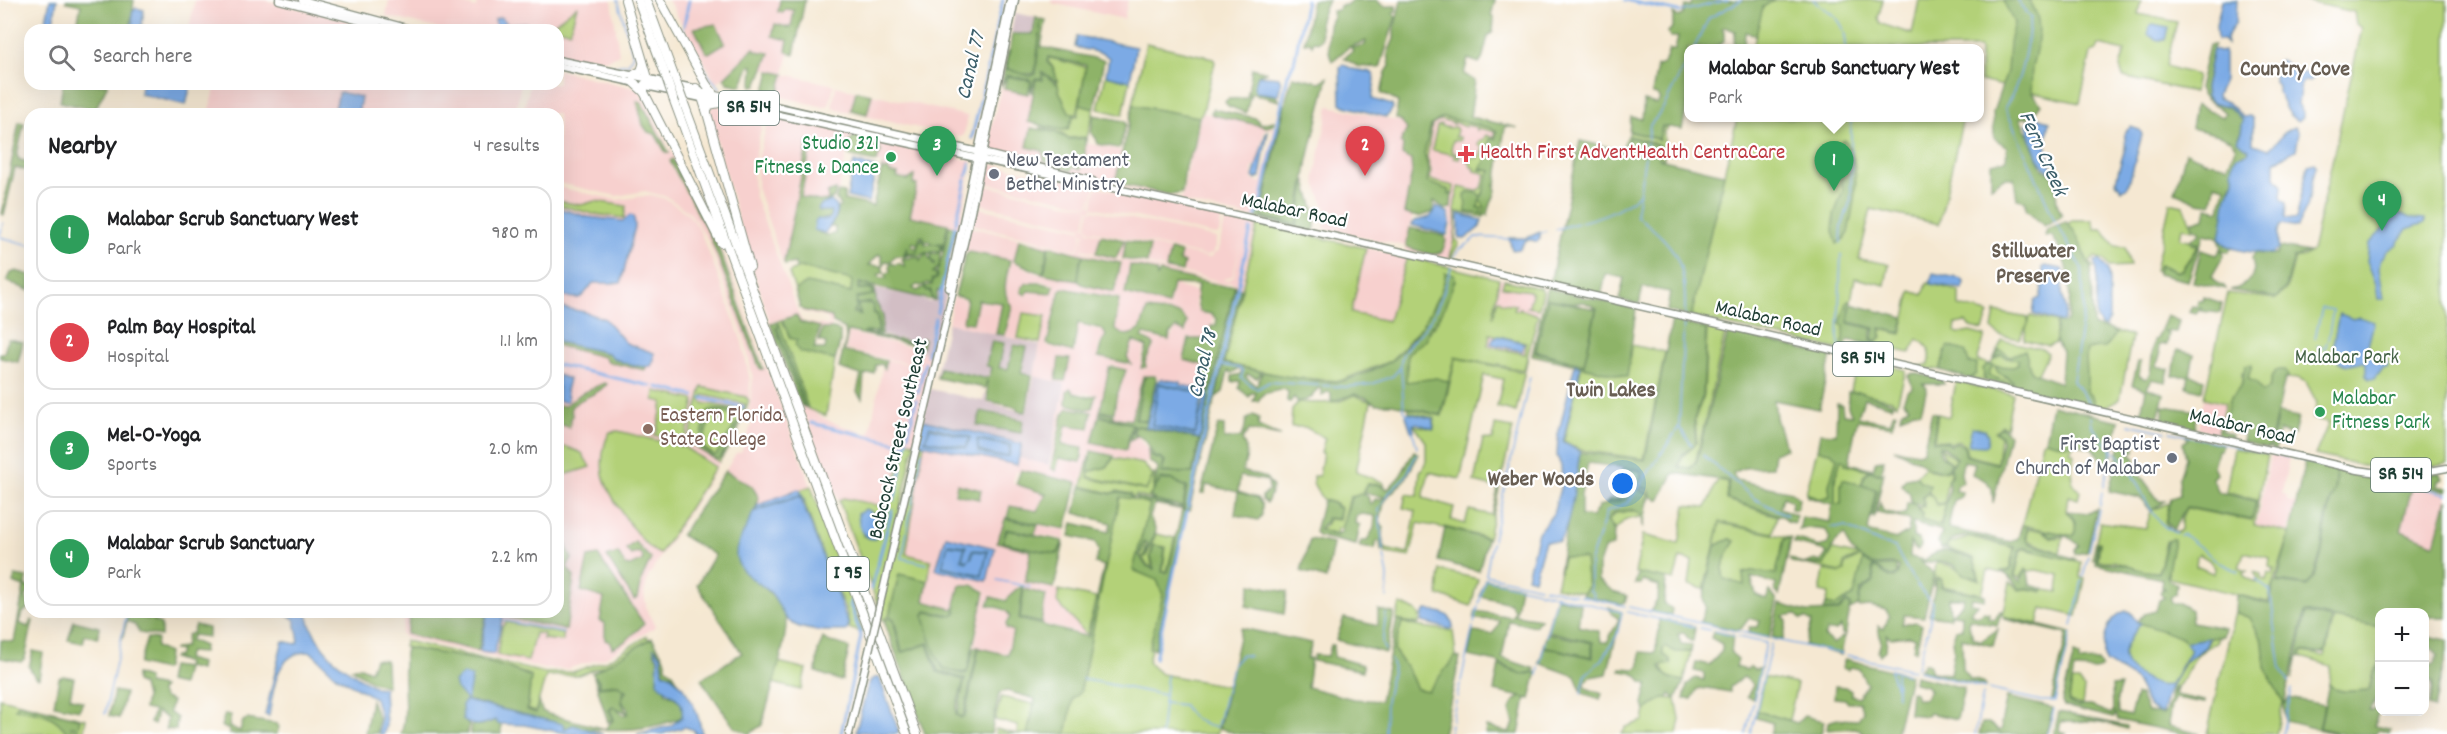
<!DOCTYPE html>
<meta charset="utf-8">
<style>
:root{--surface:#fff;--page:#f6f6f6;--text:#202124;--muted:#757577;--line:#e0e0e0;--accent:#ea580c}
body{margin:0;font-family:Dekko,sans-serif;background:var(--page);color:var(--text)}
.controls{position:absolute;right:18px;bottom:18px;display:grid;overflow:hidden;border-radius:12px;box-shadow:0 6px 24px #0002}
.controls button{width:54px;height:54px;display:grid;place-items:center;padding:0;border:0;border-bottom:2px solid var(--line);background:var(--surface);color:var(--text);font:30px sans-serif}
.you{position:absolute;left:1623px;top:484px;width:21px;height:21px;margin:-15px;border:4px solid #fff;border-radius:50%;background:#1a73e8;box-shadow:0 0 0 9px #1a73e833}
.badge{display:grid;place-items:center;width:39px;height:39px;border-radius:50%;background:var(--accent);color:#fff;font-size:20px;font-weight:700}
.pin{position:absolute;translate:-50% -50px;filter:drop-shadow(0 2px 3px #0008)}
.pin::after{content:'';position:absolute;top:32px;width:21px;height:18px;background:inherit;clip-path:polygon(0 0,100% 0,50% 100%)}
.popup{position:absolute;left:1684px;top:44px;width:300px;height:78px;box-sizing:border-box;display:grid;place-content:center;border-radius:12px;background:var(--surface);filter:drop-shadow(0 2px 4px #0005);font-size:20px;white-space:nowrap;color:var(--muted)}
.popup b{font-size:22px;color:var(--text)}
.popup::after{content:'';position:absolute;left:50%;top:100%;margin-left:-12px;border:12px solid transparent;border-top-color:var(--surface)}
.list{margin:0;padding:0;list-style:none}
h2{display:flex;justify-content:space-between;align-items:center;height:78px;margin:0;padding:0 24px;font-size:26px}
h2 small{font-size:20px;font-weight:400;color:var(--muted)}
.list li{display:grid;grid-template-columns:39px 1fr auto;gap:18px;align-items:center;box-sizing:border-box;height:96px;margin:0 12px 12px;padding:0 12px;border:2px solid var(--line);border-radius:18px}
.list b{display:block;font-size:22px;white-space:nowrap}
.list p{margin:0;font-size:20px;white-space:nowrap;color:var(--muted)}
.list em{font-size:20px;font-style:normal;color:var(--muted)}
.icon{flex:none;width:33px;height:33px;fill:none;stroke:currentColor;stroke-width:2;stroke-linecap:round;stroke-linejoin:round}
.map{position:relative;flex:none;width:2447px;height:734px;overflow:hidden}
.search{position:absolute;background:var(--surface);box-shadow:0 6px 24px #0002;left:24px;top:24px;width:540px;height:66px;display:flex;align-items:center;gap:15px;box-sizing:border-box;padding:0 21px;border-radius:18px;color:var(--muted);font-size:22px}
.panel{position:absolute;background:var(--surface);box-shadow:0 6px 24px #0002;left:24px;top:108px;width:540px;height:510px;border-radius:18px}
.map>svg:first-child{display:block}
</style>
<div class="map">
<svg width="2447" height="734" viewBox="0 0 2447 734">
<rect width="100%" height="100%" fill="#fff"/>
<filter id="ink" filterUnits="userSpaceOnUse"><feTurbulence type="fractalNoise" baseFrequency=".0167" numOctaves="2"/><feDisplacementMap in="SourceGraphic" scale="12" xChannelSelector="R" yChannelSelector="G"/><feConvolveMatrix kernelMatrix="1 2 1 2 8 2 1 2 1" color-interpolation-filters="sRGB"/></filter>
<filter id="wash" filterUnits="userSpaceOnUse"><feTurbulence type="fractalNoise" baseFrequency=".008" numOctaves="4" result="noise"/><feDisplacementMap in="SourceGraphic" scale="24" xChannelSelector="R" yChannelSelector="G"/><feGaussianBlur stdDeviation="1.35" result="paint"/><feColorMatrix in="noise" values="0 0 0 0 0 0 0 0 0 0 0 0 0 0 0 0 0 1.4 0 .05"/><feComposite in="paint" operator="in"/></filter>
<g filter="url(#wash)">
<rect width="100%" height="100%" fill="#f5e8d2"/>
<g fill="#f7d0ce" fill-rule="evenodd">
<path d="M195 0H264L385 30H194L189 29Z"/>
<path d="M389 0H450L476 8 478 0H612L619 54 605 60 587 56 586 61 558 55V30H443L386 16Z"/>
<path d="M668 0H797L786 51 789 54 784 74 834 85 829 105 824 107 778 96 784 74 763 69 770 53 756 51 737 63 724 78 716 82Z"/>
<path d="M1052 0H1128L1124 19 1052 3Z"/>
<path d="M558 70 638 89 676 159 672 158 669 162 709 236 759 369 764 370 765 366 715 233 722 248 811 486 757 506 760 498 753 486 726 470 736 453 741 452 756 413 749 411 753 379 746 344 708 240 690 213 667 197 645 191 617 196 558 183V114H523L530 84H558ZM637 100 642 101 648 116 670 149V154H665L655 135 647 133 642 125Z"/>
<path d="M216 84H521L515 114H225L210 110Z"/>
<path d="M836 86 856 91 850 113 832 107Z"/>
<path d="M1001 88 1033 95 1028 122 1032 124 1027 147 1043 151 1044 161 1071 170 1086 146 1085 143 1122 151 1115 187 1059 170 1053 166 989 151 987 147Z"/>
<path d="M872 94 968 116 964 135 960 137 865 116Z"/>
<path d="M713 105 761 113 763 120 753 167 754 194 800 318 803 322 830 326 828 318 802 312 800 307 803 310 832 317 831 329H822L800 322 795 315 770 322 745 245 709 113Z"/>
<path d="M1329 106 1406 123 1415 161 1413 213 1406 246 1432 255 1445 237H1449L1452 225 1450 209 1453 194 1452 186 1433 181 1429 178 1427 157 1432 124 1441 120 1496 132 1495 140 1479 172 1486 173 1482 192 1458 188 1455 203 1456 230 1450 257 1452 260 1405 251V246L1324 228 1327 215 1325 206 1318 191 1315 177Z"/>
<path d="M1203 113 1278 129 1257 219 1116 187V185L1182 199 1190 157 1195 148 1200 118ZM1266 128 1274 130 1262 183 1252 180V169L1257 163 1264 131Z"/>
<path d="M772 116 855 133 850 138 838 192 833 189 827 193 828 200 819 201 801 197 810 150 817 149 819 145 815 142 806 143 807 148 783 265 757 187V164L768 119Z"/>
<path d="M867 136 972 161 960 227 910 216 917 185 913 184 914 177 908 180 883 171 882 169 880 170 882 164 876 162 881 152 877 140Z"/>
<path d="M985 163 1090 185 1092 190 1089 203 1087 205 981 182 979 181Z"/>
<path d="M979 184 1086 208 1088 210 1084 225 1080 227 980 204 975 200Z"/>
<path d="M558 187 617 200 651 195 666 199 688 214 698 227 712 260 742 342 750 381 749 401 736 436 648 577 644 594 647 611 655 625 654 628 604 658 566 669H545L406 638 401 633 406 612H558Z"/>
<path d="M1092 187H1095L1091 205 1094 208 1089 211 1086 226 1089 230 1084 233 1082 251 1213 281 1228 280 1234 276 1245 219 1257 222 1241 289 1235 288 1236 284 1230 282 1224 284 1129 265 1124 295 1169 306 1174 285 1196 292 1195 303 1199 312 1213 317V324L1210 326 1207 338H1188L1183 360 1206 366 1201 389 1181 385V382L1160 379 1155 375H1147L1143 376 1131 420 1112 417 1115 413 1117 398 1127 370 1113 365 1109 367 1099 414 1091 442 1126 451 1130 440 1137 436 1148 450 1149 462 1143 463 1115 457V455L1090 450 1080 486H1077V482L1021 469 1020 472 1015 471 1013 482 1016 485 1046 495 1045 498 1037 510 1009 506 998 542 1031 551 1025 582 1059 590 1057 602 1086 635 1041 623 1046 595 1024 589V585L1021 584 1006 599 991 596 987 603V606L1008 613 1009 617 1005 623V628L1012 631 1007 653 974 647 986 591 973 584H960L955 609H952L924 601 931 561 906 555 924 444 1014 465H1017L1019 458 1050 464 1064 384 1034 376 1046 316 1022 313 1017 338 1036 344 999 335H1006L1013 306 1008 301 1006 286 1011 261 1038 274 1072 280 1078 281 1081 286 1115 292 1122 262 1049 247 1020 238 1075 250 1079 249 1083 233 1080 228 1085 226 1089 209 1064 202 1087 206 1090 204ZM1041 281 1054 284 1053 293 1029 292 1026 297 1020 292 1021 287 1027 282ZM1063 287 1119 298 1116 329 1121 333 1129 334 1139 329 1147 309 1181 313 1188 322 1186 333 1176 329 1169 341 1144 336 1155 344 1146 362 1147 368 1141 369V361L1145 348 1133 342 1128 357 1131 365 1097 358 1099 345 1105 335 1102 331 1079 325 1075 351 1073 353 1048 346 1046 344 1059 290ZM1059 357 1071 358 1065 382 1055 381ZM1070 387 1074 392 1097 395 1093 408 1087 410 1093 412 1090 429 1067 426 1064 444 1084 447 1082 462 1059 460 1055 473 1050 467 1062 413 1068 407 1082 409 1065 405 1067 391ZM956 484 981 489 980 500 954 495ZM946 536 995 548 987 581 936 569Z"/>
<path d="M1098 187 1222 215 1219 234 1215 235 1093 207 1095 191Z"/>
<path d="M974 207 1079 229 1082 232 1079 247 1075 249 971 224Z"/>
<path d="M1094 210 1216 238V247L1213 253 1206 256 1090 230 1087 226 1090 211Z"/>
<path d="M1228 216 1244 219 1245 223 1233 275 1220 281 1082 249 1085 233 1088 231 1209 258 1218 251 1226 218Z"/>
<path d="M969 227 1019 238 1014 261 964 250Z"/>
<path d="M1366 248 1407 257 1388 321 1351 313Z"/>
<path d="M1499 279 1543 289 1529 355 1488 346Z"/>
<path d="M953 297 965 300 963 323 974 324 978 301 1001 304 995 334 948 323Z"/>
<path d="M849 333 919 349 915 365 846 350Z"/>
<path d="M922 348V352L934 355 931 373 915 442 906 441 887 507 843 498 839 502 800 405 831 422 864 433H870L882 369H885L887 360 916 366Z"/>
<path d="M2204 398 2225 404 2217 436 2198 429Z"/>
<path d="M2271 452 2289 457 2282 493 2287 496V501L2295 503 2288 532 2256 525Z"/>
<path d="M2412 487 2447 494 2436 544 2401 530Z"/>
<path d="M1038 525 1066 531 1064 542 1063 539 1035 534Z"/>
</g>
<g fill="#d2bec4" fill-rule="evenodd">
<path d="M1015 13 1035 17 1032 33H1011Z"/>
<path d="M875 289 918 297 929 302 936 300 937 291 947 292 930 377 934 355 922 352 924 337 914 343 900 338 895 339 881 334 883 316 876 302Z"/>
<path d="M948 323 1040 345 1034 375 1023 373 1027 346 1014 344 1007 368 1000 367 1005 343 992 340 985 365 990 368 988 376 984 377 940 367 935 378Z"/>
<path d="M1034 376 1065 384 1049 465 1019 458 1022 445 923 420 930 389 983 401 986 390 987 402 1027 413ZM981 410 1024 419 1022 433 977 426Z"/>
</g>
<g fill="#b3d178" stroke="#698756" stroke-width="1.5" fill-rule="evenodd">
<path d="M1764 0H1883L1878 18 1881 24 1912 34 1919 0H2141L2138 14 2177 22 2166 66 2197 75 2194 92 2123 77 2120 67 2125 51 2099 45 2097 50 2091 52 2080 103 1980 81V48H1753Z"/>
<path d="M2300 0H2447V464L2404 472 2383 470 2315 455 2329 422 2313 419 2317 403 2306 382 2298 378 2289 379 2285 370 2272 375 2269 388 2262 392 2242 373V384L2230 399 2226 416 2222 415 2225 403 2204 398 2228 293 2276 299 2287 288 2295 258 2304 256 2312 251 2362 28 2356 24 2354 12Z"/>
<path d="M577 6 570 31 550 27Z"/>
<path d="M1146 43 1213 58 1215 62 1203 111 1199 117 1133 105Z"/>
<path d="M1049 58 1086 67 1077 115 1069 112C1066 106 1062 100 1060 93 1055 80 1059 72 1048 61Z"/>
<path d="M1106 75 1130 81 1123 115 1098 109Z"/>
<path d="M1080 105 1094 109 1086 142V137L1069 138 1056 131 1041 129V127L1068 130 1074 116H1078Z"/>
<path d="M1442 117 1491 128 1497 131 1495 140 1489 139 1485 162 1480 170H1493L1480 199 1485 208 1484 217 1457 212 1455 239 1459 243 1451 258 1476 266 1450 258 1456 230 1455 203 1459 187 1476 191 1482 188 1486 174 1475 171V168L1471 167 1470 163 1466 160V158L1470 161V157L1477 158 1481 155 1483 147 1478 145 1479 141 1483 140 1486 135 1494 138 1496 132 1478 128 1477 130 1476 127 1466 125 1465 127 1454 122 1453 124 1452 122 1441 120 1432 125 1427 157 1431 171 1430 178 1433 181 1454 186 1453 195 1450 194 1449 190 1427 183C1430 165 1425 168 1424 154 1424 145 1429 134 1431 125Z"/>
<path d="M1737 118H1963L1939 224 1871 209 1859 259 1889 264 1885 285 1855 278 1851 301 1848 300 1842 350 1691 317Z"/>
<path d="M1441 124V126L1447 127 1448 126V128L1455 127 1457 130 1455 137H1460V141L1453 140 1451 149 1454 153 1460 155 1459 159 1454 158 1455 155 1432 150 1437 126Z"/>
<path d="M1663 127H1669L1664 131V159L1659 157V144L1630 136 1626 145 1621 149 1630 132 1659 140Z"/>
<path d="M558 201 581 205 595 201 626 206 624 218 593 214 558 205Z"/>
<path d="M2170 203 2183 206 2194 230 2182 228 2180 238 2189 240 2192 245 2197 244V247L2181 270 2176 271 2160 264 2157 271 2155 270Z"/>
<path d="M2072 220H2092L2095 229H2102L2115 246 2125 247 2130 266 2109 267 2105 260 2095 257 2090 262 2093 267 2091 269 2068 224Z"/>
<path d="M1258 224 1366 248 1351 313 1388 321 1407 257 1499 279 1493 317 1498 299 1503 303 1516 305 1514 309 1518 310 1521 307 1520 309 1538 315 1524 370 1455 357 1449 382 1437 378 1405 383 1408 353C1422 342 1437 325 1444 308 1448 299 1450 289 1455 280L1445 273V283L1424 323 1400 351 1390 361 1340 381 1288 377 1224 363ZM1490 334 1526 342 1525 354 1488 346Z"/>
<path d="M800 267 852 280 851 293 807 283 795 290 789 273Z"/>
<path d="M1504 280 1541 288 1543 292 1539 309 1527 307 1529 305 1532 294 1530 291 1502 287Z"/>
<path d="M1927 283 1959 291V306L1989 313 1983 330 1970 327 1966 322 1956 324 1955 331 1958 334 1970 332 1985 336 1977 361 1991 364 2002 340 2042 349 2048 353 2037 376 2031 372 2025 350 2011 356 2001 355 2019 360V364L2014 367 1995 366 1998 372 2013 382 2012 385 1988 375 1993 365 1983 376 1985 381 1970 379 1969 363 1945 351 1940 370 1918 367 1929 364C1933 352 1927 345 1918 339L1910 353 1877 346V341L1882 337 1880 329 1901 334 1911 291 1923 295Z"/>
<path d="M1995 312 2028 318V325L2030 316 2056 322V343L2048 346 2024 340 2027 325 2019 339 1999 335 1992 329Z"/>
<path d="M1023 313 1046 316 1040 343 1018 338Z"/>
<path d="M782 320 790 338 798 340 800 352 835 360 826 416 808 409 778 321Z"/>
<path d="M1702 324 1726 329 1696 460 1690 468 1679 466 1683 456 1697 442 1695 419 1704 395 1707 329 1702 327Z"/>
<path d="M2111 330 2132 336 2120 399 2103 408 2095 406 2092 397 2086 391 2085 369 2087 349 2116 334Z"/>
<path d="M1631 345 1665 352 1644 459 1580 450 1564 441 1581 369 1579 366 1627 377Z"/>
<path d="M1528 356 1516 412 1497 407 1503 379 1484 375 1460 479 1429 472 1423 498 1454 507 1451 520 1465 524 1469 510 1492 515 1498 488 1474 482 1483 439 1493 440 1495 425 1513 428 1488 538 1445 527 1444 528 1418 523 1410 557 1385 553 1386 549 1408 554 1416 511 1403 508 1406 494 1418 496 1420 470H1422L1426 461V442L1414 425 1434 429 1435 418 1409 412V409L1442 416 1456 358 1524 372Z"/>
<path d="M1858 359 1906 370 1897 404 1892 400 1851 391Z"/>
<path d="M1956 382 2013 394 2006 428 2002 425 1995 432 2000 436 1997 463 1967 455 1965 446 1958 440 1950 443 1947 441 1934 440 1938 414 1949 417Z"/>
<path d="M702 387 746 397 749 401 736 436 719 462 688 443ZM704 395 745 404 744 410 703 403 701 399Z"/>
<path d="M655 391 695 400 686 438 683 442 654 435 657 432 663 402 654 400Z"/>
<path d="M1354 395 1371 402 1356 472 1383 482 1385 486 1376 483 1367 484 1362 492 1364 494 1350 497 1341 529 1337 528 1336 535 1321 530 1328 522V519L1339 520 1341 508 1337 506 1336 503 1322 499 1313 483V476H1319L1323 453 1321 452 1325 438 1305 427H1291L1292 409 1298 402C1317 403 1338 405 1354 395Z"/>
<path d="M618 431 684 447 715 467 660 554C642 548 607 493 603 474 601 462 603 443 610 432Z"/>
<path d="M2045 440 2064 444 2074 443 2070 451 2074 454C2072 467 2067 483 2080 491L2078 499 2068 496 2066 511C2076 517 2077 525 2074 536L2022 525 2042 442Z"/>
<path d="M906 441 915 442 878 605 839 501 843 498 887 507ZM869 510 881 519 878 526 877 537 863 536 861 526Z"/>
<path d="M918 443 924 444 906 554 931 560 928 581 899 574 889 616 883 621 880 610Z"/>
<path d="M567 447 582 453 590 467 568 474 563 473 558 459V448Z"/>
<path d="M1940 447 1956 459 1951 465V474L1947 480 1945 503 1936 504C1933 494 1923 485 1916 476L1925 466C1931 473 1941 472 1949 470L1951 462 1945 458Z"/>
<path d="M2234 448 2267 455 2254 525 2290 533 2268 602 2169 578 2168 568 2174 539 2166 541 2159 572 2143 571 2114 561H2098L2100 542H2097L2094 560 2092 559 2100 522 2146 528 2151 511 2166 504H2169L2165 522 2170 530 2177 532 2181 530V521L2186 508 2252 521 2257 500 2226 492ZM2244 552 2270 558 2269 567 2274 569 2273 574 2268 572 2266 580 2261 579V574L2254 572 2258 579 2257 583 2244 576 2243 573 2247 571 2239 568ZM2199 554 2209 560 2215 568 2214 574 2196 566 2197 556Z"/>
<path d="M1817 450 1831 452 1837 458 1829 485 1830 496 1819 499 1806 493Z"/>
<path d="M1089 456 1088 478 1146 491 1155 473 1153 492 1149 496 1150 499 1136 495 1133 499 1131 494 1117 491 1111 493 1082 486Z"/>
<path d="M1114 458 1143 464 1153 475 1146 490 1089 477 1088 472 1107 467Z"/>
<path d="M1841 459H1845V464L1870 470 1864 474 1861 485 1843 480 1841 485V504H1835V479Z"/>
<path d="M1623 469 1641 471 1640 479 1636 486 1649 490 1651 494 1649 503 1650 494 1635 487 1626 498 1606 503 1611 499 1621 498Z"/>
<path d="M1718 480 1728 482 1727 500 1777 516 1773 533 1720 522 1704 589 1689 585 1692 561 1680 558 1674 580 1635 573 1643 535 1679 544 1686 505 1706 507C1712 499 1712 489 1718 480Z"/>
<path d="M811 486 863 632 850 629 846 610 830 576 800 490Z"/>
<path d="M1927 493 1933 498 1936 505 1946 504 1940 526 1921 520 1922 514 1918 507H1924V497Z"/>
<path d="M1120 496 1150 504 1133 570 1157 580 1163 595 1148 662 1161 674 1228 686 1217 734H1066L1073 698 1080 693Z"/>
<path d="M1633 511 1641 514V517L1626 519 1615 530 1608 521 1616 513Z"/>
<path d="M1720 523 1791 538 1784 539 1776 574 1751 571 1743 573 1744 586 1724 580C1720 565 1727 554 1735 541L1730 539 1715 546Z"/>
<path d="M2028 528 2043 531 2052 538 2063 537 2060 553 2029 541 2027 538Z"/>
<path d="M1156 534 1175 538 1167 571H1163L1166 547 1153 545 1150 556 1152 567 1147 565 1141 555 1144 543 1146 544 1144 557H1146Z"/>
<path d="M1971 537 2014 548 2009 570 2001 571V573L1988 570 1982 594 1942 586V579L1937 577 1933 587 1936 563C1955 563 1962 576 1980 580L1974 558 1946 548 1948 544Z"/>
<path d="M2024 549 2081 562 2080 578 2085 579 2077 616 2042 608 2038 624 2003 616 2010 582 2019 590 2028 589 2043 592 2045 590 2058 592 2060 575 2036 570 2029 571 2026 569 2020 578 2015 576 2021 550Z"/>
<path d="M1833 550 1860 556 1844 563V570L1841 572 1808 565H1824Z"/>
<path d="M1567 556 1585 559 1588 587 1583 593 1556 587 1563 557Z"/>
<path d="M1859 557 1863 560 1855 595 1836 606 1826 604 1829 594 1820 592 1824 570 1841 573 1845 571V564Z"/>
<path d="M1440 570 1478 579 1471 606 1438 595Z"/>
<path d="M1059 590 1096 598 1087 635 1057 602Z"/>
<path d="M1400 604 1415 610 1420 616 1419 624 1396 620Z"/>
<path d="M2235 612 2250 618 2263 641 2265 667 2283 703 2276 734H2207Z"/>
<path d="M2334 618 2379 627V664L2373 674 2369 690C2357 690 2338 695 2329 684L2331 666 2301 657 2302 652 2325 656Z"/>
<path d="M506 622 563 634V641L543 639 544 634 535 633 528 661 497 655 502 627Z"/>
<path d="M1402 622 1414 626 1453 631 1456 656 1428 691 1417 689 1408 670 1394 650Z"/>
<path d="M2141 623 2183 638 2190 650 2170 685C2158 687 2154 684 2143 679 2113 662 2122 646 2141 623Z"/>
<path d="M647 636 649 639 612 662 579 675 546 676 535 712 528 709 531 675 480 660 404 647 405 641 545 673 573 672 608 660Z"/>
<path d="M2218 637 2216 642 2197 655 2178 687 2174 688 2170 698C2170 687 2178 671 2186 662 2195 653 2207 651 2210 638Z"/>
<path d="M1666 646 1685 652H1691L1684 681C1659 677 1661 671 1663 648Z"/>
<path d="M778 662 806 669 801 690 773 683Z"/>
<path d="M1764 677 1797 684 1789 720 1757 711Z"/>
<path d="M2072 681H2079L2084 688 2082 705 2069 702Z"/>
<path d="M1001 697 1034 704 1027 734H995L996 729 1017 734 1018 726 995 720Z"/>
<path d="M0 698 86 719 83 734H0Z"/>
<path d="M1663 698 1676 699 1680 720 1677 734H1622L1626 727 1643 721 1645 711Z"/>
</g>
<g fill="#8eb368" stroke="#56784e" stroke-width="1.5" fill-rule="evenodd">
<path d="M66 0H134L130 30H76L81 5 66 2Z"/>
<path d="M780 0H805L794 55 786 51 788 40 772 36 775 24 791 28 794 10 785 9 783 13 778 12Z"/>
<path d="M1312 0H1328L1320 19 1321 39 1319 42 1314 41 1312 45 1310 42 1304 43Z"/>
<path d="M1352 0H1377C1385 10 1387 5 1396 6V11L1393 13 1396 16 1380 68 1357 66 1344 58 1353 51 1351 48 1365 45 1366 41 1349 47 1332 61C1327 51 1326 25 1333 17L1332 11 1338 10 1339 6 1346 5Z"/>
<path d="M1401 0H1495L1491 16 1494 18 1493 32 1488 36 1482 60 1479 63 1468 59 1464 74 1475 81 1470 117 1518 128 1507 125 1505 128 1496 185H1494L1496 190C1494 198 1489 206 1488 215H1483L1485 208 1480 199 1478 208H1482L1481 214 1466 212 1465 195 1468 192 1478 193 1481 197 1483 194 1489 172 1492 171 1480 169 1485 162 1489 139H1495L1497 131 1491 128 1443 117 1431 125 1424 154 1429 171 1427 182 1449 190V194H1452L1451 208 1445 209 1434 201 1433 212C1421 217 1416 218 1404 213L1412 172 1411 160 1402 155 1403 145 1400 143 1407 129 1399 119H1396L1398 102 1381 93 1386 72 1390 66 1388 53 1394 39V30Z"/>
<path d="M1774 0 1763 7 1756 35 1745 32 1744 47 1734 44 1735 31 1725 27 1722 28 1724 31V42L1713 48H1688V102L1682 129 1662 126 1659 139 1629 131 1631 117 1642 119 1644 101 1656 104 1660 100 1657 95 1652 94 1657 66 1664 64 1669 50H1675L1678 37H1670L1668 32 1673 27V14L1678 17 1683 15 1685 6H1690L1693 1Z"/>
<path d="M2003 0H2029C2046 23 2037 43 2032 68 2031 76 2032 84 2031 92L2041 104 2031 117 2020 118 2043 169 2055 177 2057 203 2062 216 2044 226 2026 209V201L2017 199 2014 178H2004L1991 187V163L2006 160 2007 147 1994 138 1993 112 2007 71 2009 42 2014 23Z"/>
<path d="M1036 17 1041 21 1035 73C1027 76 1014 72 1007 68L1012 34H1033Z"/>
<path d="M1041 19 1046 20 1041 47 1104 60 1094 109 1080 105 1086 65 1048 57 1047 62 1053 68 1057 82 1042 72V79L1035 78 1031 93V80L1007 75 1001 87 1008 50 1006 69 1030 76 1036 74Z"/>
<path d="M716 24 725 43 709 53 706 52 694 28Z"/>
<path d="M2209 45H2214L2205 88 2206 96 2212 102 2230 107 2243 120 2241 132 2238 137 2240 143 2249 149 2248 153 2243 154 2234 181 2230 187 2225 245 2232 248 2228 252 2222 250 2224 255 2212 276 2217 283 2224 286 2226 289 2193 282 2201 250 2217 255 2222 247 2218 237 2204 234 2188 281 2157 274 2160 265 2176 272 2182 270 2198 247V243H2193L2190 240 2201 232 2193 226V221L2205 219 2207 207 2220 210 2225 187 2215 184 2212 204 2197 202 2175 192 2186 152 2206 161 2228 166 2236 146 2231 140 2219 135 2191 128 2195 105 2223 117 2225 113C2217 102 2206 106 2199 88Z"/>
<path d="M754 48 756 51 770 53 757 85 752 86 753 66 750 65 741 86 728 83 724 78Z"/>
<path d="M1252 68 1266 72 1258 75 1256 92 1276 96 1279 101 1251 93 1246 113 1228 106 1225 102 1228 99 1247 98Z"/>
<path d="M770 71 784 74 778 96 766 94 765 91Z"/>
<path d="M1042 73 1058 85 1059 91 1069 112 1074 114 1068 129 1062 130 1028 122 1036 79 1043 80Z"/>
<path d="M1007 76 1031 81 1028 94 1004 89Z"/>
<path d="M1293 76 1320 82 1328 77 1308 159 1297 224 1263 217 1262 214 1287 95Z"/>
<path d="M63 84H108L95 110 60 102Z"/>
<path d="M856 91 872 94 867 114 851 110Z"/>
<path d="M637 101 641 102 669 153H666L655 134 648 132 643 125Z"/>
<path d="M1284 104 1261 214 1262 218 1297 225 1306 180C1309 198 1319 212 1314 231L1257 219Z"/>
<path d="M1133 105 1199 117 1194 148 1185 166 1182 193 1171 195 1115 183Z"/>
<path d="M1213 109 1255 118 1261 124 1274 121 1273 125 1267 127 1213 115 1211 113Z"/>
<path d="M1094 115 1124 121 1126 124 1120 147 1118 148 1098 144 1096 138 1091 133Z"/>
<path d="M19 122 24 123 17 156 20 160 30 162V171L15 168 4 215 2 214Z"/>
<path d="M1031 128 1055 132 1069 139 1085 138V155L1081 169 1073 167 1071 171 1044 161 1043 151 1027 147Z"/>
<path d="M857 133 877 139 881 152 876 162 852 157 847 153 849 142Z"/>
<path d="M1630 137 1658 145 1657 152 1659 159 1724 174 1691 317 1667 311 1670 292 1643 287 1639 304 1619 300 1624 278 1606 274 1601 296 1550 284 1580 141 1621 150 1627 146Z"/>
<path d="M1845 140C1863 167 1854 203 1848 233L1844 239 1837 244 1833 231 1834 215 1843 190 1836 157 1840 142Z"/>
<path d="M808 142 818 143 819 152 810 150 801 197 819 201 828 200 827 193 836 190 834 198 826 202 820 211 829 209 831 211 830 217 815 222 818 232 826 235 835 234V227H830L837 215V208L840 207 839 201 836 200 838 192 844 193V200L873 206 882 168 883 171 888 169 890 173 898 174 897 177 908 180 914 176 913 184 917 185 910 216 948 224 942 252V243L932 244 929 241 925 242 923 236 920 237 918 244 912 242 913 248 918 246 917 252 908 253 907 247 903 256H895L890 262 885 261 884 265 882 263V257L879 254 869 265 882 266 884 272 878 275 881 278H887L885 274 890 272 889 266 892 263 895 265 899 263 905 267 902 259 910 258 912 256 920 258V260L926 253 934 265 935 263 931 259V253L935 254 940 252 939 266 933 273H936V279H932V284L927 283 921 286 917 285 913 288 917 291 924 287 927 291H930L932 300 859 283 858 289 872 290 873 295 857 297 856 310 853 311V313L861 315 857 305 870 303 873 306V313L877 315 878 332H863L895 340C904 337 911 347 920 343L922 338 924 339 922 347 918 349 917 346 848 331 844 351 886 361 884 368 882 364 876 365 874 373 864 375 862 399 857 392 861 375 839 368 846 338 845 329 833 323 832 317 803 310 800 307 795 290 807 283 851 293 852 280 800 267 796 269 795 263 785 265 784 262Z"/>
<path d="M673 159 712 230 763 369H760L710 236 670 161Z"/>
<path d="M2066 222 2075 232 2091 269 2093 326 2111 330 2116 334 2105 348 2087 349C2084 365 2090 377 2086 391L2092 397 2095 406 1985 381 1983 369 1986 365H1993L1988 375 2012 384 2013 381 1998 372 1995 366 2014 367 2018 364V360L2001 355 1995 359 1999 350 2011 356 2025 350 2031 372 2060 383 2062 351C2054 342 2055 335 2057 323L2067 322C2073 294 2069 259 2052 236H2045L2047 229Z"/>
<path d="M949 226 957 227 942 290 937 291 936 300H933L931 290H927L924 286 932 285 933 280 937 279V272C943 259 945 242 949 226Z"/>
<path d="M1410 228 1445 236 1446 241 1442 252 1432 255 1407 247 1406 246Z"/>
<path d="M1101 235 1124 240 1116 258 1096 253Z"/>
<path d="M922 238 925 244H941L940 251 931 252 930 254 926 252 920 256 912 254 904 257 908 248 907 254 917 252 918 245Z"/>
<path d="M1019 239 1048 247 1044 270 1041 273 1014 261Z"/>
<path d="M1126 240 1150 246 1147 263 1123 259Z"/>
<path d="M1049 246 1084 255 1080 260 1078 281 1042 273 1045 270Z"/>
<path d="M2280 247 2309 252 2294 257 2286 287 2276 298 2230 290 2238 288 2251 280 2254 270 2252 258 2255 253 2276 255Z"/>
<path d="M1170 250 1181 253 1179 261 1184 263 1182 272 1166 269Z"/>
<path d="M969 252 1010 260C1007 275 1000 294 1012 306L1005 335 996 334 1002 303 978 300 973 323 963 322 967 299 955 296 965 256Z"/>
<path d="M1085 256 1121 263 1114 292 1081 284 1078 280 1081 260Z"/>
<path d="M1130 265 1156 271 1157 277 1160 272 1224 286 1235 285 1210 392 1201 388 1207 366 1184 360 1189 339H1210L1211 326 1216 325 1217 319 1211 314 1200 312C1196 303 1196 295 1198 285L1173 284 1168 305 1125 294Z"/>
<path d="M16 271 30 275V291L7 281 11 273Z"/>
<path d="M1445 273 1454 274 1455 280 1443 311 1428 331 1427 339 1408 353 1406 382 1437 378 1449 382 1441 415 1392 404H1376L1365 397 1354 394C1346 398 1339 398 1331 402V393L1327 392 1322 396V389L1318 388C1312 398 1309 401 1297 401L1294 397 1290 402 1287 401 1288 392 1284 389 1263 394 1258 401H1253L1256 393H1251L1249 397 1239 388 1240 381 1232 382V376L1241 374 1242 370 1238 369 1232 373 1228 371 1223 392 1216 397 1224 363 1259 371 1261 373 1257 378 1247 374 1246 377 1256 386 1263 372C1280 375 1326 385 1342 381 1353 378 1379 368 1389 362 1410 348 1444 297 1445 273Z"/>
<path d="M1027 283H1041L1054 286 1052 293 1028 291 1026 295 1021 292 1022 287Z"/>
<path d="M861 284 875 289 876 302 883 316 881 334H874L879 332 878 315 874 312V305L871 302 857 304 860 314 855 312 857 298 874 295 872 289H859Z"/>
<path d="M1063 288 1119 299 1115 329C1124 338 1130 335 1140 330L1147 310 1180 314 1187 322 1185 332 1176 328 1170 334 1169 340 1144 334 1142 338 1154 344 1145 362 1146 367 1141 368 1147 347 1133 341 1127 357 1131 364 1098 357 1101 345 1106 335 1102 329 1078 323 1073 352 1047 344 1060 290Z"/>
<path d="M1235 288 1241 289 1189 511 1155 504 1150 499 1176 508H1184L1187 487 1171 479H1160L1153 492 1158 469 1156 465 1149 462 1148 450 1155 459 1159 458 1164 462 1161 473H1193L1209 397 1207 392H1211L1220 349Z"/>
<path d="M1547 288 1636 309 1627 377 1532 355ZM1548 299 1574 303 1584 302 1597 308 1584 365 1535 352Z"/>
<path d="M2204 297 2222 303 2220 313 2201 311V307L2196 313 2189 311 2192 306 2197 307 2198 300 2203 301Z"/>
<path d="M1548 299 1596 309 1584 364 1536 351Z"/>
<path d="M1848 300 1851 301 1848 323 1874 329 1871 333V340L1875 341 1872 344 1848 340 1844 350H1842L1844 327 1840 323Z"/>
<path d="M1851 304 1904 318 1900 333 1880 328 1881 337 1875 344 1877 347 1883 349 1877 350 1879 356 1901 361V363L1845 351 1847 348 1868 354 1871 349 1869 346 1856 342 1872 345 1876 341 1872 339 1875 328 1849 322Z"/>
<path d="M796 315 800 322 820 327 814 349H825L826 343 819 341 822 329H833L840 331V343L835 360 800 352 795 344 797 340 790 338 782 320Z"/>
<path d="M2167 316 2179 321 2176 332 2164 331 2169 334 2167 344 2158 345 2160 356 2156 366 2169 369 2166 382 2152 379 2147 388 2164 394 2157 421 2140 417 2146 390 2132 385 2138 362H2141L2139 376 2146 379 2150 374 2154 340 2157 339Z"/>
<path d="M1672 320 1706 329 1703 395 1694 419 1696 443 1683 454 1678 467 1690 469 1697 460 1728 332 1831 356 1819 409 1774 400 1776 418 1786 449 1774 453 1772 467 1744 468 1733 473 1736 480 1792 492 1799 498 1797 510 1791 509 1792 501 1783 497 1780 508 1796 515 1795 523 1787 521 1784 517 1727 499 1729 481 1674 473 1659 500 1652 497 1649 489 1637 485 1641 479V470L1588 463 1581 495V516L1592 517 1599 506 1627 499 1635 488 1649 495 1643 528 1642 514 1633 510 1615 512 1607 521 1614 531 1613 546 1604 549 1598 567V580L1616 593 1627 596 1625 602 1621 604 1582 595 1588 587 1585 559 1563 557 1560 572 1559 571 1580 452 1645 460Z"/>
<path d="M778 322 779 325 776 328 804 407 800 405 770 323Z"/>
<path d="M780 325 808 408 805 407 777 328Z"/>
<path d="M8 339 23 342 18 362 0 358V353H4Z"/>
<path d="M992 341 1004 343 999 368 1008 369 1014 345 1027 347 1021 373 1032 376 1026 412 1018 411 1016 407 988 401 987 380 985 388 937 378 940 368 984 378 989 377 992 368 986 365Z"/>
<path d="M558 342 598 351 608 353 617 360 646 367 645 370 607 362 604 357 558 346Z"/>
<path d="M1948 346 1965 351 1969 363 1977 364 1976 374 1970 379 1940 370Z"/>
<path d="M2177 350 2194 354 2190 375 2204 379 2202 391 2187 387 2189 376H2173Z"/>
<path d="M1059 358 1070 359 1065 381 1056 380Z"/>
<path d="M2252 364 2248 379 2256 382 2262 392 2269 388 2272 375 2277 370H2285L2289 379H2285L2269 448 2242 442 2244 429 2224 425 2221 430 2231 434 2230 439 2217 436 2222 415H2226L2230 399 2242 384 2245 366Z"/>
<path d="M1113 367 1126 370 1116 398 1114 412 1100 411 1109 368Z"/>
<path d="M1913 373 1941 379 1944 384H1923L1927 388 1921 412 1914 411 1901 417 1902 412 1909 407 1903 401 1907 392 1913 387 1908 376Z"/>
<path d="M1143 376H1145L1135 419 1147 422 1146 427 1135 425 1132 433 1137 436 1130 440 1133 424 1099 414 1100 412 1113 414 1112 417 1131 420Z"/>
<path d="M1147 376H1155L1156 379 1146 421 1136 419 1144 379Z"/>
<path d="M604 383 607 384C597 396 582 396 571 407L572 416 569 427 558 424V405L565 406 582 393Z"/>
<path d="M1070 388 1074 393 1089 397 1096 395 1092 408 1086 409 1066 404 1067 391Z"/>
<path d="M1848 392H1860L1893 403 1891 406 1864 398 1858 417 1890 423 1894 412 1896 413 1892 426 1857 420 1849 463 1873 469 1876 461 1884 460 1881 473 1845 464V460L1841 459 1835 479V504H1841V485L1843 479 1876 490 1868 530 1870 533 1897 539 1908 532 1910 520 1877 513 1880 503 1883 511 1899 516 1906 513 1907 503 1915 504 1922 514 1921 520 1941 526 1949 491 1948 480 1952 474 1951 465 1957 458 1944 447 1939 446C1938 453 1944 459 1950 463L1948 469 1940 471 1927 468 1919 461 1894 449 1918 453 1923 451 1932 412 1937 413 1933 441 1946 442 1950 445 1957 442 1964 447 1966 456 1997 464 2002 442 2001 435 1996 432 2002 426 2009 435 1993 503 1992 488 1986 481 1972 474 1975 463 1963 461 1961 474 1963 482 1957 485 1955 491 1962 492 1961 497 1954 500 1948 528 2011 542 2018 538 2022 525 2027 526 2026 539 2029 543 2075 559 2071 560 2025 548 2020 549 2014 577 2020 581 2026 570 2028 571 2030 585 2044 589 2043 591 2028 588 2019 589 2010 577 2002 572 2010 571 2015 547C1995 543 1958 525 1945 548H1940L1938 542 1942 533 1940 530 1919 525 1913 522V537L1918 539 1921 544 1918 550 1914 549 1910 542V557L1924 560C1947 544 1948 551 1974 559L1979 579 1963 574 1954 565 1945 562H1920L1934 573 1924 617 1904 615 1902 624 1916 622 1922 625 1916 651 1913 650 1915 638 1909 636 1891 638 1887 634 1886 649 1880 656 1878 652 1881 642 1878 626 1884 629 1889 616 1886 610 1869 606 1859 607C1856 595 1864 588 1874 582L1873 568C1880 568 1885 577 1894 578L1898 574 1899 567 1897 565C1890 563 1884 565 1877 565 1865 564 1846 550 1846 537L1844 535 1837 540 1824 565C1812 562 1802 568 1790 561V558L1803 564 1815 560 1821 562 1827 553 1822 550 1794 543 1795 539 1805 541 1818 547 1829 544 1830 540 1826 530 1807 528 1799 530 1802 517 1830 522 1832 504 1807 497 1806 493 1819 499 1830 496 1829 485 1837 458 1831 452 1817 450 1820 433 1836 434 1837 404 1842 405 1843 414 1852 415 1848 407Z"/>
<path d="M2052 405 2119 421 2110 465 2105 464 2092 448 2074 443 2064 445 2045 440Z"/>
<path d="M2164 406 2196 411 2195 427 2190 429 2162 422Z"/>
<path d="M1068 408 1092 412 1089 428 1066 425 1062 445 1083 448 1081 462 1059 458 1056 471 1051 468 1063 414Z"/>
<path d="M712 409 733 411 731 415 715 411 712 413 703 442 704 448 714 455H716L737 422 740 423 720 458 716 459 698 449 708 411Z"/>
<path d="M981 411 1023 420 1021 433 977 425Z"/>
<path d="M2278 413 2298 417 2294 435 2279 431 2275 451 2271 448Z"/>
<path d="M1253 415 1259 418 1258 426 1280 436 1249 430 1242 440C1249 452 1247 459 1242 471L1266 478 1273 487 1267 503 1262 500V496L1269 490 1268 481 1240 476 1238 492 1257 498 1262 505V515L1258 520 1235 515 1238 492 1206 485 1205 493H1201L1218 425 1224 426V439L1240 438 1244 432 1246 420Z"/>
<path d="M1099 416 1132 424 1126 450 1092 442Z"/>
<path d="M1135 426 1199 439 1192 473 1162 472 1165 461 1159 457 1155 458 1146 441 1134 433Z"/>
<path d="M2185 435 2222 444 2220 450H2217L2213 466 2216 474 2212 478 2219 492 2256 501 2252 520 2186 507 2173 530 2166 521 2171 498 2180 495 2179 478 2186 458 2183 443 2188 439Z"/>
<path d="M2135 443V451L2130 452 2135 458V468L2159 501H2165L2154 509 2150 510 2141 498 2109 491 2120 445Z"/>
<path d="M1091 451 1114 456 1107 467 1088 472Z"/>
<path d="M1414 451 1419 454 1405 480 1389 495 1384 503 1380 521 1384 528 1382 535 1385 551H1381L1380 541H1377L1375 549 1359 547 1361 541H1367L1374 528 1375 516 1362 514 1356 516 1355 523 1360 525 1356 545 1318 536 1315 532 1323 500 1336 504V507L1340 508 1338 519 1326 518 1327 522 1323 524 1319 530 1336 536 1341 533 1351 498 1360 494 1368 496 1370 504H1372L1375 499 1382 500 1384 497 1363 492 1367 485 1376 484 1388 489 1400 476Z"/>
<path d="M2305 460 2327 468H2337L2373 474 2435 472 2406 477 2405 480 2412 485 2391 478 2336 469 2334 491 2327 512 2321 553 2313 577 2307 585 2277 581 2290 533Z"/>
<path d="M1021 470 1077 483 1066 529 1007 518 1010 506 1037 511 1046 494 1016 484Z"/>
<path d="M2336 470 2390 479 2412 487 2401 530 2435 544 2447 499V617H2425L2424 612H2380L2379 627 2305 612 2284 704 2265 667 2263 641 2250 618 2235 612 2236 595 2269 604 2275 582 2307 586C2325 566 2322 536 2329 511 2332 496 2337 486 2336 470Z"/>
<path d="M725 471 752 486 759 498 750 525 742 569C759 583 777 595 785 616 791 633 767 703 762 725L749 734 734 727 701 679 742 653 697 585 715 555 681 535Z"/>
<path d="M1870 471 1881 474 1884 472 1874 518 1872 516 1877 490 1862 484 1865 475Z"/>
<path d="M2439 473 2442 479 2438 481 2437 486 2447 488V491L2414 484 2406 479Z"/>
<path d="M1916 476 1920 481 1930 485 1928 493 1923 496V506L1911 502 1910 494 1902 485 1906 478Z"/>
<path d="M1161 480H1171L1186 487 1183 507 1156 501 1150 496Z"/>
<path d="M957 484 981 490 979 499 955 494Z"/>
<path d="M1081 487 1111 494 1117 492 1130 495 1132 499 1120 497 1080 693 1073 698 1066 734H1028L1035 699 1007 691 999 693 991 734H925L885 624 886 618 893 619 901 653 927 644 937 672 964 680 956 708V715L961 718 965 716 979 648 1008 655 1013 631 1006 628V624L1010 617C1007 608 996 607 988 605L991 597 1006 601 1015 590 1023 586 1019 619 1088 637 1104 566 1095 563 1099 551 1095 542 1070 536 1073 523 1109 532 1111 523 1075 513Z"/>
<path d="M1136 497 1155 503 1150 517 1156 531 1145 557 1148 543 1144 542 1139 555 1146 566 1154 569 1151 556 1154 545 1165 548 1162 572H1168L1182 510 1186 511 1155 649 1149 648 1163 595 1157 580 1133 570 1150 504 1136 500Z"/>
<path d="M2097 509 2087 552 2075 554V549L2079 545C2071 538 2063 532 2052 537L2044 530 2074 536C2077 526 2076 517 2066 511L2089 513Z"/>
<path d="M1006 517V519L1038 525 1035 534 1006 529 1002 543 1058 554 1064 542 1054 588 1025 582 1031 551 997 542Z"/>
<path d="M558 527 572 559 567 567 574 577 566 630 506 617 505 612H558Z"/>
<path d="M1445 528 1487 539 1479 571 1438 561Z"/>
<path d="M1007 530 1063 541 1058 553H1052L1002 542Z"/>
<path d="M1310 539 1333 544 1326 579 1301 571Z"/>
<path d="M1730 539 1735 541C1727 553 1720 565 1724 579L1744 585 1743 574 1751 571 1776 574 1784 539H1791L1779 595 1775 591 1776 584 1751 577 1756 595 1766 599 1770 591 1777 601 1769 638 1748 633 1749 627H1758L1760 621 1749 618 1741 629 1736 630 1700 622 1706 607 1703 599 1715 546Z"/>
<path d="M2171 539 2174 540 2167 576 2169 581 2177 584 2176 593 2170 598 2171 603H2179L2191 610 2192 622 2225 628 2223 636 2185 642 2183 638 2137 622 2144 614 2156 611 2159 600 2164 598 2160 593 2162 589H2166L2161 587 2162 579 2095 564 2098 543H2100L2097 561 2100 563C2120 561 2139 572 2159 573L2167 542Z"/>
<path d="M635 542 651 559 642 578 637 598 634 600 607 557 618 553 625 565 630 566 642 561 643 556 639 552 631 555 626 549Z"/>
<path d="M598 555 644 624 626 641 612 648 610 642 605 640V623L600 621 604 598 581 591 588 557Z"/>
<path d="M1863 560 1874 566H1896L1897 574 1893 577C1885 576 1880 567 1872 567L1873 581 1860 591 1858 606 1850 610 1851 604 1846 602 1839 610H1824L1826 604 1836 606 1854 595Z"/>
<path d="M1638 573 1666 579 1664 603 1672 609 1671 615 1650 612 1658 599 1659 586 1643 581 1641 584H1635Z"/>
<path d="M899 574 928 581 924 601 952 609 955 607 956 612 953 615 926 611 923 616 943 668 962 674 967 673 974 647H978L964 715 961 717 957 714 965 679 938 671 928 643 902 652 894 619 889 616Z"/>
<path d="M15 576 27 578 26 586 30 588V592L26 596 29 607 22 614 19 623 28 627 31 620 33 621 25 658 21 662 0 658 1 640 14 642 24 587 13 583Z"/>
<path d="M1937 578 1941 580V587L1985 595V600L1972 598 1971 603 1978 604 1971 610V614L1978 616 1984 612 1989 613 1988 618 1995 619 2000 611H2002L1997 626 1992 623 1989 624 1970 619 1968 622 1973 637 1981 641 1998 629 1993 646 1962 638 1963 669 1970 679 1983 682 1985 686 1919 670 1924 664H1929L1932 672 1950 674 1954 651 1952 641 1956 629H1962V615L1951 614 1962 604 1964 598H1949L1950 618 1929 615Z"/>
<path d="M1485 579 1520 586 1515 615 1541 619 1535 626 1509 621 1502 658 1535 669 1533 672 1522 674 1497 662 1468 656 1473 632 1492 634 1498 627 1499 620 1474 619 1476 611 1512 617 1514 611 1510 603 1480 596Z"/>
<path d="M1251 584 1287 592 1284 614 1246 606Z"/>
<path d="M960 585H972L985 592 967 672C960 673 948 672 943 667 936 660 926 626 924 616L926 612 953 616 957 612 955 604Z"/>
<path d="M1024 589 1046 595 1041 623 1020 618Z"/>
<path d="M1556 597 1581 604 1578 626 1599 631 1601 642H1607L1619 619 1612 614 1609 607 1622 612 1607 674 1590 677 1585 683 1586 688 1602 694 1600 699 1582 693 1575 676 1539 663 1544 647 1593 658V642L1547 631Z"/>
<path d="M1779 604 1807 612 1839 611 1846 604H1850L1846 633 1842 634 1841 626 1836 631H1827L1824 636 1833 644 1845 635 1841 655 1805 645 1812 622 1805 618 1801 620 1796 614 1783 616 1787 621 1783 640 1772 637Z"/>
<path d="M1378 610 1394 613 1386 653 1336 640 1344 618 1378 626Z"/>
<path d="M128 612 148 619 150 612H154V621L161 624V636L140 633 134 624 127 621 122 639Z"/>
<path d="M411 612H487L478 651 406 634Z"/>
<path d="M2306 613 2332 619 2325 652 2316 653 2302 651 2300 656 2296 658 2292 680Z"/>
<path d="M2004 617 2071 633 2055 699H2052L2067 634 2004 619Z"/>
<path d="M1659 619 1694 626 1695 628 1693 641H1690L1684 633 1678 634 1681 644 1692 645 1691 652H1675L1666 646 1663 649V654L1670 659 1671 664 1660 666C1664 678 1672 679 1684 681L1676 699 1670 694 1668 698H1663L1645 711 1643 704 1648 684 1642 682C1638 673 1629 672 1620 671V668L1636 669 1640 665V652L1655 653 1659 631Z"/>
<path d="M1397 620 1418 625 1402 622 1394 650 1408 670 1417 689 1428 691 1456 656 1460 658 1443 734H1237L1219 728 1241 628 1312 643 1307 659 1311 658 1307 687 1353 699 1380 701Z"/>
<path d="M74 621 99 627 98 638 85 635 83 643 68 640Z"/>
<path d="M195 625 208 628V637L193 635 190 640 204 646 203 653 189 652 186 659 201 663 200 670 186 667 187 663 173 658 174 656 178 657 180 651 174 650 176 648 185 647 187 635 192 633Z"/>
<path d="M1713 631 1733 635 1731 653 1738 659 1736 667 1746 670 1750 667 1755 670 1761 668 1753 699 1747 697 1753 685 1744 677 1730 687V692L1708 688 1697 690 1692 699H1684L1687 685 1695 678 1704 680V673L1694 671 1696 662 1709 665 1722 651V644L1711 638Z"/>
<path d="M1547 633 1592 643V657L1543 646Z"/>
<path d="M2424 635 2447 640V651L2434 708 2428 706 2433 688 2432 682 2425 681V669L2434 664 2438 655 2432 648 2425 646Z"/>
<path d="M147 638 157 639 156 647 168 653 166 668 163 670 139 664Z"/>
<path d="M652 638 666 661V667L673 673 684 691 672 675 663 672V663L656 648 654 652 658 658 657 668 666 693C679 699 685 702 682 717 643 734 606 729 563 729L562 724 467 700 462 705 463 720 469 725 467 734H401C410 706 399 677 406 648 446 655 493 659 531 677L527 710 536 713 539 701 542 711 548 714 605 729 614 719 610 710 613 707 624 715 628 714V709L622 701 624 694 627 691 617 684 599 686V680L592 673Z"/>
<path d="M823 638C832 646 839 640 849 649L842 680H838L816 672 818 651Z"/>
<path d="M1331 645H1333L1334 657 1363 665V671L1313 661 1314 655 1328 656Z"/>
<path d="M33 651 43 653 39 678 35 677 29 667Z"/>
<path d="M2074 654 2079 656V662L2098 661 2102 668 2095 670 2074 669 2068 702 2077 706H2091L2111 714 2113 711 2112 686 2121 685 2117 698 2118 713 2130 716 2136 695H2140L2147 712 2163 714 2165 712 2175 689H2177L2175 695 2205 701V703L2175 698 2171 705 2168 726 2200 734H2184L2118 720 2115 713 2114 718 2064 706 2062 701Z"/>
<path d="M375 659 385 660 386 663 387 686 372 682 351 668 361 667 370 671Z"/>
<path d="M1845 659 1910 675 1896 734H1862L1861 730 1855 728 1827 730 1828 722 1837 719 1858 720 1863 711 1859 702 1848 703 1845 699 1834 698 1835 686 1845 687 1851 691V695L1858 697 1867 685 1859 669 1851 667 1848 670 1842 668Z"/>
<path d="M2379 664V695L2369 710 2374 711 2379 701V710L2374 726 2390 729 2389 733 2379 730 2375 734H2343L2320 728 2329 684C2338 695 2356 691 2369 690L2373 674Z"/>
<path d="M1499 665 1522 675 1537 672 1530 699 1494 691Z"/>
<path d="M171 666 186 668 182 685 168 682Z"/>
<path d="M136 674 147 678 148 684 163 687 160 691 164 698 172 701 169 712 177 718 176 730 166 729 167 718 157 712 154 725 150 723 154 711 144 709 146 697 143 685 136 682Z"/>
<path d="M63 676 74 678 70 697 83 702 79 710 54 705 59 678Z"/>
<path d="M1915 676 1964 688 1957 719 1929 713 1927 716 1909 714 1911 691 1915 693 1917 699H1924L1930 691 1927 686 1914 683Z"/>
<path d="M594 677 598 680V687L617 685 626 691 623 693 621 701 627 713 612 706 609 710 613 719 608 722Z"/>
<path d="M114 691 125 693 119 718 109 716Z"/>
<path d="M1521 697 1526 698 1519 734H1485L1486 727 1509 732 1514 724 1510 709 1514 701Z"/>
<path d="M2007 697 2053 708 2046 734H1979L1982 723H1989L1999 731 2002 729 2001 723Z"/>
<path d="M2289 698 2324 705 2319 729 2337 734 2285 721 2284 705Z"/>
<path d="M371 700 378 718 377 733 365 734Z"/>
<path d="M18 704 80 719 77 734H73L74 726 71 727 70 734H68C53 712 40 713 15 709Z"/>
<path d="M1757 711 1797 723 1804 716 1824 721 1821 734H1770L1773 723 1756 718Z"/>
<path d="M2059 712 2127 726V729C2115 725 2102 721 2089 721 2079 721 2072 724 2061 721L2059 730 2066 734H2054Z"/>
<path d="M225 714 231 715 229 727 240 731 243 721 247 719 277 724 279 727 277 734H229V730L221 726Z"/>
<path d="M495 720 501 726V734H470L472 725H482Z"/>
</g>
<g fill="#7baae5" stroke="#4d748c" stroke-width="1.5" fill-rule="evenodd">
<path d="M50 0H57L52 30H44Z"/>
<path d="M2222 0H2237L2236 22 2226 38 2227 44 2223 40H2217L2216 25Z"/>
<path d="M136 8 144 10 141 30H133L132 13Z"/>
<path d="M501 17 508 24 525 23 531 26V30H496L495 19Z"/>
<path d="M2153 24 2168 27 2165 40H2158L2148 35 2150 25Z"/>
<path d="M1077 36 1136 47 1130 81 1106 75 1109 58 1104 54 1075 47Z"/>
<path d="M2213 49 2219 52 2224 51V80L2217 95 2218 98 2229 103 2243 117 2250 116 2253 119V144L2269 149C2279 141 2282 131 2295 127L2299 133 2296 150 2275 161V177L2282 185 2281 198 2286 203 2285 218 2296 219 2308 165 2314 163 2316 165 2307 207 2297 227 2282 224C2275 231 2279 240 2278 248L2272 254C2256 252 2230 253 2220 239L2227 196 2234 181 2232 170 2234 161 2236 157 2248 153 2249 149 2237 141 2241 132 2243 120 2230 107 2212 102 2206 96 2205 88Z"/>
<path d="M2278 61H2283L2293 72 2305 73 2313 78 2309 82 2304 81 2301 84 2298 104 2303 112V117L2298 121C2285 115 2284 103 2278 93V86L2274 80V75L2278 72Z"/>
<path d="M1343 64 1352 69 1371 72 1374 75 1375 80 1372 99 1392 105 1393 108C1391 111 1389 115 1386 117 1384 117 1350 107 1345 106L1341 103 1340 68Z"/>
<path d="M1258 75 1279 77 1281 83 1278 95 1256 92 1254 87Z"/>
<path d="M141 84H191L186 105 140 94Z"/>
<path d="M339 92 361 97 358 114H334Z"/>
<path d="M2037 117 2050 121 2046 144 2052 173C2036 163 2032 142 2027 125L2028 121Z"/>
<path d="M2131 127 2140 130 2142 135 2128 187 2122 190 2116 182C2118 170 2122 159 2125 148 2128 139 2119 135 2131 127Z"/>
<path d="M1268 131 1260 177 1255 179 1253 177 1266 133Z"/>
<path d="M854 162 876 168 869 202 847 197Z"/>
<path d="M831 201 836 205V217L825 233 814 230 815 222 818 219 828 220 830 218 831 211H820L818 209 821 205Z"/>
<path d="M1436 206 1449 213 1450 224 1447 235 1412 225 1414 221C1424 219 1434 219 1436 206Z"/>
<path d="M558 208 588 217 623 221 630 215 634 216 635 227 621 283H593C578 302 584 299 558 296V260L561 253 558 252Z"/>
<path d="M2393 210 2409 218 2425 219V223L2407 229 2396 245 2386 252 2380 261 2379 269 2384 299H2378L2376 284 2367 261 2369 244 2384 228Z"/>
<path d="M1459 214 1482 220 1480 227 1465 239 1459 238Z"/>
<path d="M1540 232V238L1537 242 1532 240 1525 241 1520 249 1512 250 1509 238H1527Z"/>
<path d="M2100 260 2107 269 2109 280V320L2106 327 2101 326 2096 317 2097 282 2095 261Z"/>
<path d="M2045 266 2062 269C2066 278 2061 282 2062 290 2062 301 2069 306 2064 320L2060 322 2033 314 2035 300 2040 298 2043 284V267Z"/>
<path d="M1933 273 1962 279 1964 282 1963 289 1931 284 1930 281Z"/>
<path d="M558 307 585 312 605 319 626 343 654 353V360L651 366C640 368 614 362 608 353L558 342Z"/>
<path d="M2340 314 2353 319 2359 317 2374 322 2367 350 2372 357 2384 356 2388 363 2387 368 2383 367 2374 379H2369L2366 376V364L2364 361C2359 362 2354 365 2350 365 2324 364 2336 328 2340 314Z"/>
<path d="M1498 336 1524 343 1522 351 1491 344 1493 338Z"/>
<path d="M1575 364 1580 368 1563 442 1580 452C1576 475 1572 522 1559 542L1545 541 1534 579 1527 577 1538 532 1553 514 1562 481 1561 466 1557 456 1558 435Z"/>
<path d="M558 375 569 379 566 391 568 398 566 402 558 401Z"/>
<path d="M1160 379 1181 382V385L1201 389 1209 394 1200 439 1146 427 1157 382ZM1159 383 1204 394 1205 397 1195 435 1152 425Z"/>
<path d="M1159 384 1203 394 1195 434 1152 425Z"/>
<path d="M1408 413 1434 419 1433 429 1417 423 1413 425 1414 431H1411L1406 416Z"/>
<path d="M923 420 1022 444 1017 465 918 443ZM930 426 970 437 966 448 925 441ZM978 439 1011 445 1009 456 996 457 978 452Z"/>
<path d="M1972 427 1985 430 1988 436 1987 444 1984 446 1968 445Z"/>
<path d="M930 428 970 438 966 447 925 440Z"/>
<path d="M977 440 1010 446 1008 456H996L979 451Z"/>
<path d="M798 489 800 490 805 502 800 495 755 510 758 505Z"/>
<path d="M800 496 848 623V629L846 631C831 631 809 632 795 625 781 619 780 602 770 592 760 582 741 575 737 560 732 544 749 528 753 512Z"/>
<path d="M866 509 881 519 875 539C861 540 859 526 858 514Z"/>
<path d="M946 536 995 548 987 581 936 569ZM948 544 966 546 962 558 967 561 971 557 972 550 988 551 982 576 942 567Z"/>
<path d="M948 545 965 547 961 559 966 562 972 557 973 551 987 552 982 575 942 566Z"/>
<path d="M1426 610C1439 612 1452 612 1453 627L1450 629 1422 622 1423 614Z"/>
<path d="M2126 611 2130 612 2137 622 2141 623C2122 646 2113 662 2144 678 2154 684 2158 687 2170 685L2190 650 2185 642 2209 638 2205 647 2183 663 2167 695 2162 713C2142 711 2145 686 2131 677 2123 671 2113 668 2105 662 2101 643 2106 617 2126 611Z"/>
<path d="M284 612H306C317 652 340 667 375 687L384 688 386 725 384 734H379L380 716 375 698 336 676 311 652C275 650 274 689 269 716L265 715 282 643 283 641 296 644 299 641 295 620Z"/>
<path d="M488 612H504L494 654 481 652 480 650Z"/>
<path d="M653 647 661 655 663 672C685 680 699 712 702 734H695L694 730 685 727 662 734H637L670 726 682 717C685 696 670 697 657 682L658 658Z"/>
<path d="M463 674 472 677 467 701 563 724 564 729 573 725 603 734H570L524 725 498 724 495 720C483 725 473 728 463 720L462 705 466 700 456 688 454 682Z"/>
<path d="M879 677 899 732 894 734 858 732 856 731 868 685 872 679Z"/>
</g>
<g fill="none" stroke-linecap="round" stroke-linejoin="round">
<g stroke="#7baae5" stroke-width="1.5">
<path d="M1813 0C1834 16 1846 19 1846 48"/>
<path d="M2016 0 2031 17C2026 47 2023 81 2005 107L2055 221"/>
<path d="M1679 12 1728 0"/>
<path d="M684 25 682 29 709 76 720 88"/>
<path d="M1694 48 1709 18 1742 0"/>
<path d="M612 65 628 64 633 54 618 0"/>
<path d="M1648 139 1650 125 1661 112 1688 59"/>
<path d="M1647 143 1636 215C1678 248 1686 262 1685 315"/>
<path d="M2057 224 2082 269 2084 310 2073 381 2091 406"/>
<path d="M1556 229C1584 221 1617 215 1639 194"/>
<path d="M1541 233 1546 231"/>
<path d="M0 235 3 223"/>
<path d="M0 237 30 245"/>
<path d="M1470 243 1475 237 1509 239"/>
<path d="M1841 243 1842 226 1851 199V118"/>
<path d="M1454 257 1460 249 1468 244"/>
<path d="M2315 338 2322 308 2333 310 2328 340"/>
<path d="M2317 346 2325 348 2327 342"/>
<path d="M1840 350 1838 337 1841 254"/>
<path d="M1837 357 1838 355"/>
<path d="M1221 365 1239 368 1243 371 1241 378 1257 389 1269 382 1346 387 1372 384 1393 376 1401 366C1400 350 1413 342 1422 331 1438 313 1445 289 1451 267"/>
<path d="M1401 368 1404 410 1408 416"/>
<path d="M2091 417 2092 426 2114 452"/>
<path d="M2129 424 2166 432"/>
<path d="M1679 427 1692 445"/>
<path d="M1412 429 1417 448"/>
<path d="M2170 432 2267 453"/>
<path d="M922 451 902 558 927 564"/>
<path d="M2116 453C2140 473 2146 523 2176 533"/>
<path d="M2271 454 2288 457"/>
<path d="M1703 455 1755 499 1787 515"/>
<path d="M2292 458 2320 465"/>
<path d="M2109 464 2112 450"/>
<path d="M2323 466 2413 486"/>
<path d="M2416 486 2447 494"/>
<path d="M2104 487 2108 468"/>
<path d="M2100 506 2102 492"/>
<path d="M1830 527H1846L1880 543 1895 547C1903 563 1916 587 1929 599"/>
<path d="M2180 535 2183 534 2187 537 2220 563 2239 572"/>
<path d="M1493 539 1530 377"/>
<path d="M1492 543 1486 575 1540 587"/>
<path d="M1383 551 1379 509 1391 490 1406 476 1417 453"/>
<path d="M2089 551 2099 510"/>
<path d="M1384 555 1388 576 1387 597"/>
<path d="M2083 577 2088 556"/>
<path d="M997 580 1030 587"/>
<path d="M2256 580 2270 591 2281 669 2289 683"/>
<path d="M1544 588 1576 595"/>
<path d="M1554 595 1622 612 1617 635 1602 660 1586 674 1581 694"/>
<path d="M1580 596 1625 606"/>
<path d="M1594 599 1593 593 1590 591V562L1607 511 1628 503 1679 427 1684 320"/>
<path d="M1479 603 1485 579 1551 594"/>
<path d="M1629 607 1768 638"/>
<path d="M1627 612 1695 627"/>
<path d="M503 620 563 633"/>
<path d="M1474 623 1478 607"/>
<path d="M2072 626 2082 581"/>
<path d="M1700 628 1710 630"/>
<path d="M1714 631 1734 636"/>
<path d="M1546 637 1556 597"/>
<path d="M1738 637 1766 643 1754 700"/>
<path d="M1772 639 1842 654"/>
<path d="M1385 650 1382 644 1386 614"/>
<path d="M1846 655 1913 670"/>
<path d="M1540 664 1545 640"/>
<path d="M1917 667 1929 627 1933 602 1931 601"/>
<path d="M1918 671 1985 688"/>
<path d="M1896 673 1897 696"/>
<path d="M1538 675 1539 668"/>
<path d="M1082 679 1164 695"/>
<path d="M1461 681 1473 627"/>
<path d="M1988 689 2041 701H2055L2071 633"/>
<path d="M1897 690 1890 670 1908 674"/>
<path d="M1457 697 1460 684"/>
<path d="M1164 703 1184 705C1187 715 1206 728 1217 727L1233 664 1241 655 1249 656"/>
<path d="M105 714 127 612"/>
<path d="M1452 720 1456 701"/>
<path d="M1161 734 1167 675"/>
<path d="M1385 734 1386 702 1393 666 1391 660"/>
<path d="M1449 734 1451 724"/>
<path d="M1746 734 1753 703"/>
<path d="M1751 734 1771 644"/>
<path d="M1975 734 1983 694"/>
<path d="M2048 734 2054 709"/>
<path d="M2282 734 2292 689"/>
</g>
<g stroke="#7baae5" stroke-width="3">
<path d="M1625 0 1679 12"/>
<path d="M684 25 689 0"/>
<path d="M972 138 1003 0"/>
<path d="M967 176 970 164"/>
<path d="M1255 216 1260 208 1288 74 1294 63 1306 0"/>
<path d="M956 222 966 180"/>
<path d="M937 312 955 226"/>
<path d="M927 355 935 318"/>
<path d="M558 365 651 386"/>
<path d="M657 387 694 396"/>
<path d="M918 392 925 363"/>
<path d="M702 398 743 407"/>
<path d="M811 423 906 445"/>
<path d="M908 435 916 400"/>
<path d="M903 460 907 440"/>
<path d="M894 500 902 468"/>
<path d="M1188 507 1251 229"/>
<path d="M871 589 892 510"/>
<path d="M1155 659 1187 511"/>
<path d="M841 734 861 636 850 604 852 600"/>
</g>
</g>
</g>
<g filter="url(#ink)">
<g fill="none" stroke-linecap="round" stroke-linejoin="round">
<defs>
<g id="major">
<path d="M279 0 376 25 379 22"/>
<path d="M302 0 414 30"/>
<path d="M558 60 698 89"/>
<path d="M558 66 636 83"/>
<path d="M646 86 1319 233 2358 470C2389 476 2416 474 2447 468"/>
<path d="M744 99 979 152 1093 181"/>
<path d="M949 288 1010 0"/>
<path d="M879 608 968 226 1015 0"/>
<path d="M849 734 869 651"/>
</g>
<g id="highway">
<path d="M625 0 650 85"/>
<path d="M638 0 665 74"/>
<path d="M646 0 674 76"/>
<path d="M660 0 706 84 712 92"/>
<path d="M635 74 641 71 643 65"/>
<path d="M633 82 644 92 721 243"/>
<path d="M696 88 700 91 707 113 750 267"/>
<path d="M644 92V85L648 82 734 100 746 99"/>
<path d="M673 98 907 734"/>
<path d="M683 101 917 734"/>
<path d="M707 111 709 105 719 103"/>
</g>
</defs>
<use href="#major" stroke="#8a9283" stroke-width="9"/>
<use href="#highway" stroke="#8a9283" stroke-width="10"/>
<use href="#major" stroke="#fff" stroke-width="6"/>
<use href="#highway" stroke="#fff" stroke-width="8"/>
<defs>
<path id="major-bridge" d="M869 651 879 608"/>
<g id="highway-bridge">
<path d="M665 74 673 98"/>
<path d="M674 76 683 101"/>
</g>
</defs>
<use href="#major-bridge" stroke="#8a9283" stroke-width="9" stroke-linecap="butt"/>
<use href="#highway-bridge" stroke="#8a9283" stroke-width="10" stroke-linecap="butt"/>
<use href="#major-bridge" stroke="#fff" stroke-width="6"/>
<use href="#highway-bridge" stroke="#fff" stroke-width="8"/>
</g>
</g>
<path fill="#e0444e" stroke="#fff" stroke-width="2" d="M1463 145h6v6h6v6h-6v6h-6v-6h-6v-6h6z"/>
<g fill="#2e9e5b" stroke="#fff" stroke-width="2">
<circle cx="891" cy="157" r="6"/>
<circle cx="2320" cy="412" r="6"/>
</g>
<g fill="#6b7280" stroke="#fff" stroke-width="2">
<circle cx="994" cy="174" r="6"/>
<circle cx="2172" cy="458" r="6"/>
</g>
<circle fill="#8d6e63" stroke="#fff" stroke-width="2" cx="648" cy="429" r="6"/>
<g text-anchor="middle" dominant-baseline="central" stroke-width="4.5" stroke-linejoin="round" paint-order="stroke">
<g fill="#fff" stroke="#627771" stroke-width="1.5">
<rect x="719" y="91" width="60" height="34" rx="4.5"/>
<rect x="1833" y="342" width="60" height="34" rx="4.5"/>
<rect x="2371" y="458" width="60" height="34" rx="4.5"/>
<rect x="827" y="557" width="42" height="34" rx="4.5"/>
</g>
<g font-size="20" font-weight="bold" fill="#1f3d34">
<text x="749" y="108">SR 514</text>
<text x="1863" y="359">SR 514</text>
<text x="2401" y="475">SR 514</text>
<text x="848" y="574">I 95</text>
</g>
<g font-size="21" fill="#27864d" stroke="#fff" text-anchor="end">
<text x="879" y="145">Studio 321<tspan x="879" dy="24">Fitness &amp; Dance</tspan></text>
<text x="2332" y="400" text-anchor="start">Malabar<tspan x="2332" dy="24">Fitness Park</tspan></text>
</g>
<g font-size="21" fill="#be3a42" stroke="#fff" text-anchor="start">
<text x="1480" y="154">Health First AdventHealth CentraCare</text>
</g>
<g font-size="21" fill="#5b616d" stroke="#fff" text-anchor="start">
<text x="1006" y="162">New Testament<tspan x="1006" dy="24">Bethel Ministry</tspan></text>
<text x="2160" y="446" text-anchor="end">First Baptist<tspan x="2160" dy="24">Church of Malabar</tspan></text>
</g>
<g font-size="21" fill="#1f3d34" stroke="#fff">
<text transform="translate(1294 212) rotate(12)">Malabar Road</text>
<text transform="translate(1768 320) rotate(13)">Malabar Road</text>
<text transform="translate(2242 428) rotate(13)">Malabar Road</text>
<text transform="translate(900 439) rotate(-77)">Babcock Street Southeast</text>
</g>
<g font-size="21" fill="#446245" stroke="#fff">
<text x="2347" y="359">Malabar Park</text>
</g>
<g font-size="21" fill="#785e54" stroke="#fff" text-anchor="start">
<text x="660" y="417">Eastern Florida<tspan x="660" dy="24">State College</tspan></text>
</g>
<g font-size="22" font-style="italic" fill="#3b5e69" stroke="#fff">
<text transform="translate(972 66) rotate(-77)">Canal 77</text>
<text transform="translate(2042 154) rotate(66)">Fern Creek</text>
<text transform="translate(1204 364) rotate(-77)">Canal 78</text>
</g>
<g font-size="22" font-weight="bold" fill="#685e53" stroke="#fff">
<text x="2295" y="70">Country Cove</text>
<text x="2033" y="252">Stillwater<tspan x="2033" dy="25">Preserve</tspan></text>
<text x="1611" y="391">Twin Lakes</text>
<text x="1541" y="480">Weber Woods</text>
</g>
</g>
</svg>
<div class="controls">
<button>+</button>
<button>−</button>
</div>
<div class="you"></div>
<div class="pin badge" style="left:1834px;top:191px;background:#2e9e5b">1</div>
<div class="popup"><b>Malabar Scrub Sanctuary West</b>Park</div>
<div class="pin badge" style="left:1365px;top:176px;background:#e0444e">2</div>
<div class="pin badge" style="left:937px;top:176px;background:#2e9e5b">3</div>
<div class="pin badge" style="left:2382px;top:231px;background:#2e9e5b">4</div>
<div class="search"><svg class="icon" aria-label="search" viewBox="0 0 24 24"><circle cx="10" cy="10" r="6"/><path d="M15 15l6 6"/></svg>Search here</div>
<section class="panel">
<h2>Nearby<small>4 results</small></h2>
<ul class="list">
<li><span class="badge" style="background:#2e9e5b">1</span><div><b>Malabar Scrub Sanctuary West</b><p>Park</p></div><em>980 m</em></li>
<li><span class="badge" style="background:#e0444e">2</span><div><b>Palm Bay Hospital</b><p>Hospital</p></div><em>1.1 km</em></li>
<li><span class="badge" style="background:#2e9e5b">3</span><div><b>Mel-O-Yoga</b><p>Sports</p></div><em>2.0 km</em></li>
<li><span class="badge" style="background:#2e9e5b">4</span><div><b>Malabar Scrub Sanctuary</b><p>Park</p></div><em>2.2 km</em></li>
</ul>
</section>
</div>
